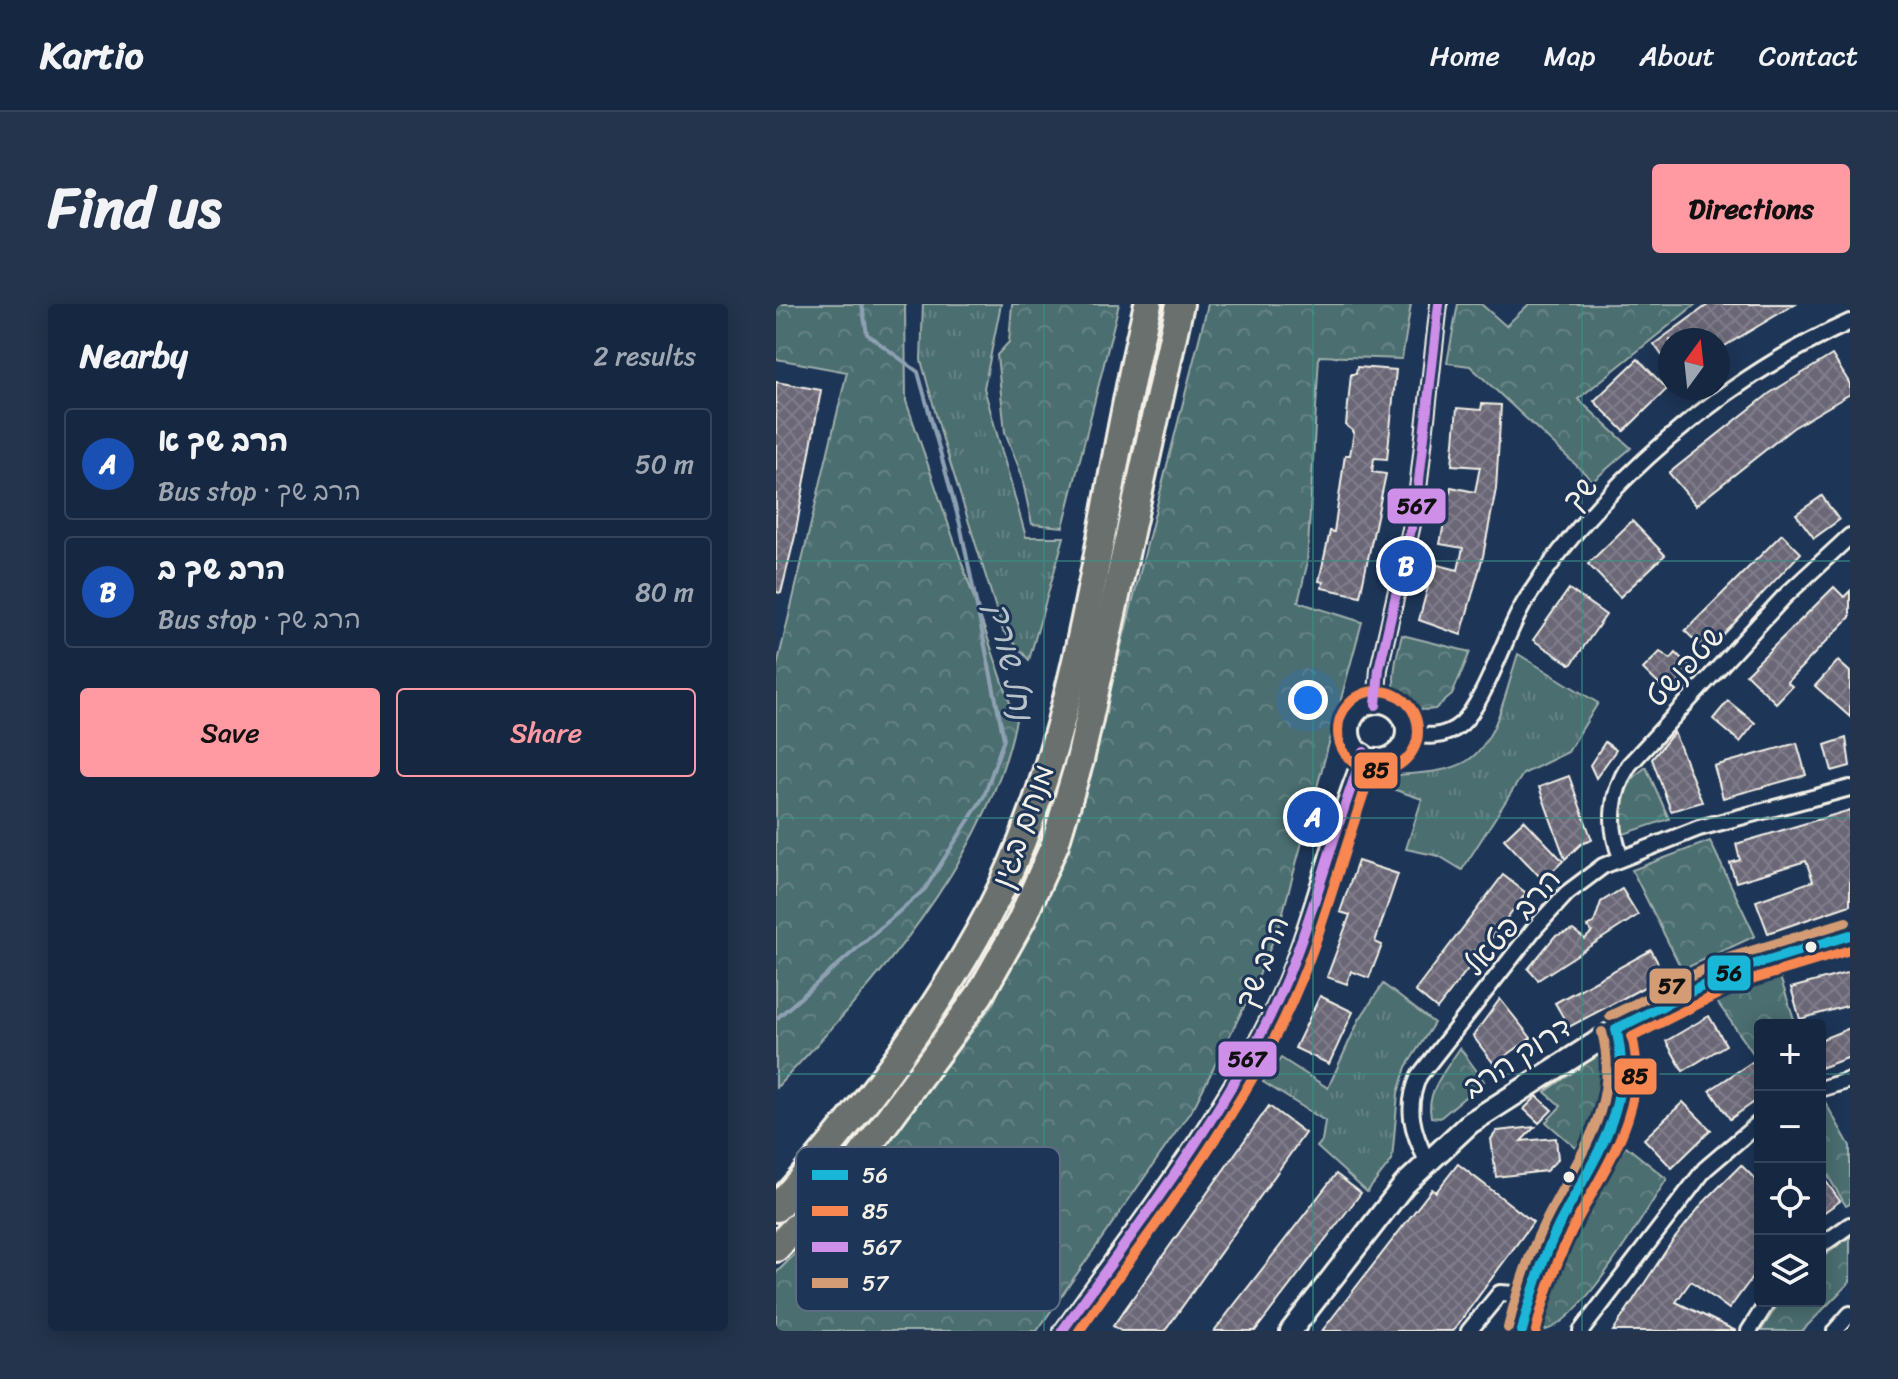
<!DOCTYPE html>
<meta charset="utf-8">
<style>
:root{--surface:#162841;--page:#23344c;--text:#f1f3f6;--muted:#9ea6b1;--line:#35445a;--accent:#ff9aa2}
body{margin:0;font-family:Sriracha,"Playpen Sans Hebrew",sans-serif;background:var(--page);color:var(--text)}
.controls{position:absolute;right:24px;bottom:24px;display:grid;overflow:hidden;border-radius:8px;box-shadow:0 4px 20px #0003}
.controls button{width:72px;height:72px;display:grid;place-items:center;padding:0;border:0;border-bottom:2px solid var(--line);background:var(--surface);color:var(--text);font:40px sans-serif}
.compass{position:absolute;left:882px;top:24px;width:72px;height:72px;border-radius:50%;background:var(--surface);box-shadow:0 4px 20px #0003;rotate:15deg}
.you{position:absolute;left:532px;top:396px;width:28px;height:28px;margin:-20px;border:6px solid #fff;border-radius:50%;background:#1a73e8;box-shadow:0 0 0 12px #1a73e833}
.badge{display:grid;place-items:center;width:52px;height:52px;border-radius:50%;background:var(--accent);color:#fff;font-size:26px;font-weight:700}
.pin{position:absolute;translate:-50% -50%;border:4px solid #fff;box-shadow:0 2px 8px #0006}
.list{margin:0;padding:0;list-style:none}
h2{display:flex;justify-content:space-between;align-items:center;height:104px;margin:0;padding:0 32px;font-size:34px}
h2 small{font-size:26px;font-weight:400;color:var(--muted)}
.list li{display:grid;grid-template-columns:52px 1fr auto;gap:24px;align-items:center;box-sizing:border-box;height:112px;margin:0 16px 16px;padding:0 16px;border:2px solid var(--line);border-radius:8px}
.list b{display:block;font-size:30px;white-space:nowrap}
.list p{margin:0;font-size:26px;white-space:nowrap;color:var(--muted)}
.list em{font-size:26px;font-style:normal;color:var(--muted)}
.actions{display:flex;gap:16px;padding:24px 32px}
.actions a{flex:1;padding:18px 0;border:2px solid var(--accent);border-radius:8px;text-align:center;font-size:28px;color:var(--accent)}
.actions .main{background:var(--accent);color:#111}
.icon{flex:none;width:44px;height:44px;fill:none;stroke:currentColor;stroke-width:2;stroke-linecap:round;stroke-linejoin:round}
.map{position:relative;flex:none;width:1074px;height:1027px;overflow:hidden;border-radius:8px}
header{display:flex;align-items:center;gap:48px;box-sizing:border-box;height:112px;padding:0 40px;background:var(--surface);border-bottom:2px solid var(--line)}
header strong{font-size:38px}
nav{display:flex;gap:44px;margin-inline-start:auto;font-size:28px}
.intro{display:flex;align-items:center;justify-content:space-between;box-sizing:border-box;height:192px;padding:0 48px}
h1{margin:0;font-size:56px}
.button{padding:20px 36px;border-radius:8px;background:var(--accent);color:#111;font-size:28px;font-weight:700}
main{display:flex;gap:48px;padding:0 48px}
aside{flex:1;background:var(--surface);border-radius:8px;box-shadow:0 4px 20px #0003}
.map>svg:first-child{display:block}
</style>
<header>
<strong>Kartio</strong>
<nav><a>Home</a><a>Map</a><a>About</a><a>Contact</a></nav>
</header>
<div class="intro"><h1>Find us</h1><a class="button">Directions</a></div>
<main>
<aside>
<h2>Nearby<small>2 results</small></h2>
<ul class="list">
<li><span class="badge" style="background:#1a4fb4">A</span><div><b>הרב שך א</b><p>Bus stop · הרב שך</p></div><em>50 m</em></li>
<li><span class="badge" style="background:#1a4fb4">B</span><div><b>הרב שך ב</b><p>Bus stop · הרב שך</p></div><em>80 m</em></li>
</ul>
<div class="actions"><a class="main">Save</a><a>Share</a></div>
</aside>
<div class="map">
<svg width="1074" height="1027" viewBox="0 0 1074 1027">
<defs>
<pattern id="grass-tufts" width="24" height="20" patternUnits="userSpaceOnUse" patternTransform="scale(2)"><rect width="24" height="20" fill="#4c6e6f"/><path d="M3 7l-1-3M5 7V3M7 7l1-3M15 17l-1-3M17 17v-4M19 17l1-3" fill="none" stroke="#668384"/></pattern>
<pattern id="forest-crowns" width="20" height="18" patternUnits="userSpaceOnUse" patternTransform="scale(2)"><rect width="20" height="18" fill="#4c6e6f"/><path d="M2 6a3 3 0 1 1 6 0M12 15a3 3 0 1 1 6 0" fill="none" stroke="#668384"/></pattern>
<pattern id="building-cross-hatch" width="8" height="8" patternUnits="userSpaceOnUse" patternTransform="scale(2)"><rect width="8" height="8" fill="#6b6777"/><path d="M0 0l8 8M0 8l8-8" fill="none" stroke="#817d8a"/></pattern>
</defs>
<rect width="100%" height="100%" fill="#1d3557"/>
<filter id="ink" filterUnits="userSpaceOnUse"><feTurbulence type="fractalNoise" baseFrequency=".0125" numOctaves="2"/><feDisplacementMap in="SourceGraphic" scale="16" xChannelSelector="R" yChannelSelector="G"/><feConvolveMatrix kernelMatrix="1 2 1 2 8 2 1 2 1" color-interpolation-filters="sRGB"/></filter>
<g filter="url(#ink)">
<g fill="url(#grass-tufts)" stroke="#a0b0ac" stroke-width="2">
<path d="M147 0H225L208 84 250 233H288L253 356 227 327 167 136 145 56Z"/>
<path d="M742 350 822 399 792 448 747 470 686 566 663 552 630 545 646 495 602 480 611 472C635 469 670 470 691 457 722 437 731 382 742 350Z"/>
<path d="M607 680 658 719 630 763 622 789 616 856 591 888 541 843 546 837 549 817 487 778 505 754 552 784 583 716Z"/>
</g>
<g fill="url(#forest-crowns)" stroke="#a0b0ac" stroke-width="2">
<path d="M0 0H129L130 97 240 416C212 556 96 683 0 784V366L71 68 0 55Z"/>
<path d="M236 0H343L287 223 256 220 245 169 229 128 221 51 233 38Z"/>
<path d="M432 0H635L626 55 543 52 531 261 522 298 586 318 504 619 480 679 419 801 261 1027H0V969L53 916 217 700 298 528Z"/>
<path d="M682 0H705L730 22 753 0H920L802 95 855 144 817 177 694 62 671 59Z"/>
<path d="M626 331 694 348 676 391 659 405C603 413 618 363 626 331Z"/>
<path d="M870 463 893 515 845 531C843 504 846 479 870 463Z"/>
<path d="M934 537 979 632 906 666 856 566Z"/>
<path d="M1002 667 1020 721H984V759L939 695Z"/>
<path d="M684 744 708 777 664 814 655 813C649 788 671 764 684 744Z"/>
<path d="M824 749C842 784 819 815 800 844L770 818 785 802 769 788Z"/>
<path d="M1049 798 1074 842V900L1070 902 1044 859V801Z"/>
<path d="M850 842 891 875C869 907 802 1027 764 1027 773 958 812 898 850 842Z"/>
<path d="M1074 932V978L1026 1027H985L1004 997H1044V955Z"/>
</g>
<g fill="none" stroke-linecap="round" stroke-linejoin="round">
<path stroke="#8ea1b3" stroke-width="4" d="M0 715 149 585 208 492 228 435 184 220 142 68 91 30 86 0"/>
</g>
<g fill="url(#building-cross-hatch)" stroke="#f4f1e8" stroke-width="2">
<path d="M933 0H1019L942 46V36H894V63L878 40Z"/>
<path d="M1056 51 1074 80V90L1017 124 920 201 893 169 994 89Z"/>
<path d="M862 55 891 85 848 127 818 97Z"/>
<path d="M581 63 620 66 611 155 598 154 596 168 610 170 584 292 546 284 547 278 543 277 554 227 558 228 569 151H574L578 128 570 121 575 70H580Z"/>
<path d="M0 78 45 86 19 232 5 289 0 288Z"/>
<path d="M706 100 725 101 720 185 707 252 685 331 643 316 658 260 682 266 687 244 664 240 675 183 699 188 704 163 676 161 681 104 705 106Z"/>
<path d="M1046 192 1063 216 1038 234 1020 210Z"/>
<path d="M856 217 889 251 844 293 812 260Z"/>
<path d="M1006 230 1025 249 931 348 909 327Z"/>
<path d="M1058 283 1068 293 1074 287V313L1011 378 1016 382 1000 399 970 370Z"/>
<path d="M793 285 830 311 795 361 757 336Z"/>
<path d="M884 348 895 355 900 349 918 367 894 391 867 365Z"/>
<path d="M1062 357 1074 368V413L1039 382Z"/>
<path d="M952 397 979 419 964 438 937 415Z"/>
<path d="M898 428 926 498 895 507 876 455Z"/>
<path d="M1070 434 1074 462 1056 467 1049 441Z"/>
<path d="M829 438 840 446 820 474 814 461Z"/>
<path d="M1021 439 1030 471 947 494 938 462Z"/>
<path d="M793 472 816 536 805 540 789 555 763 483Z"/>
<path d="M1074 506V601L992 629 980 597 1037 577 1030 557 960 578 954 559 964 556 960 540Z"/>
<path d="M748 516 787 557 767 576 728 535Z"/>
<path d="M582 557 622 570 599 638 606 641 593 674 575 667 571 680 551 673 574 611 564 608Z"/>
<path d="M727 571 750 589 661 705 639 687Z"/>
<path d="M846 585 862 611 762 676 752 665 779 632 797 626 809 635 816 628 811 622 818 619 825 598Z"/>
<path d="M875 646 889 672 793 723 779 699Z"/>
<path d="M1074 668V701L1024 715 1015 684Z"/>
<path d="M544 692 577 708 553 760 519 744Z"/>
<path d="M724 695 755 734 718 760 697 732Z"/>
<path d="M933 712 950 741 907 767 890 737Z"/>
<path d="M1074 724V753L1044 764V736Z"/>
<path d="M976 758 984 769V794L954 815 934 786Z"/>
<path d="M761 792 776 806 763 819 748 805Z"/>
<path d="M907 798 935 826 896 864 868 835Z"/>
<path d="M493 802 529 829 389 1027H345L337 1022Z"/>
<path d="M759 823 745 837 780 834 782 855 770 867 720 873 715 835 721 827Z"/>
<path d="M682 860 757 918 677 1027H546L656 885 660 888Z"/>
<path d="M965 861 984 880V963L953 1005 915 977 900 998 960 1027H837L895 939 927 899Z"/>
<path d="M1044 869 1064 897 1044 911Z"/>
<path d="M560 870 585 889 479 1027H438Z"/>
</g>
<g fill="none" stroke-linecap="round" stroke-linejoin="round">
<defs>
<g id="street">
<path d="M600 401 603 365 640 203 663 0"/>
<circle cx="602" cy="427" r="26"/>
<path d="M628 429C648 433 668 435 685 420 710 397 729 329 750 296 824 180 949 74 1074 18"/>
<path d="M845 553C832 522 835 489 853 461L1008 293 1074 232"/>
<path d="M1044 785 1074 776"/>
<path d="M651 857C636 827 629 803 643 772L758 625 791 589 827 562 923 524 1074 484"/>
<path d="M1044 942 1074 921"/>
<path d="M286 1027C358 924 438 824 494 712 536 628 551 534 588 448"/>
<path d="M693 1027 724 989 755 991"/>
<path d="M805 1027 929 865 984 818"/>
<path d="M973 1027 992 997"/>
<path d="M1059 1027 1074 1010"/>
</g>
<g id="secondary">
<path d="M515 1027 628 881 694 819 857 715 922 682 997 653 1074 631"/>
<path d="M746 1027C754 991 766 956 782 923 812 861 868 796 840 725"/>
</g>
<g id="highway">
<path d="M0 904C91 803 196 665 246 537 313 368 329 176 372 0"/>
<path d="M0 944 77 863 204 690 245 617 279 540 304 456 404 0"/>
</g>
</defs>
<use href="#street" stroke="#f4f1e8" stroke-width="20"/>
<use href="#secondary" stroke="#f4f1e8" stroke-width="26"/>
<use href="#highway" stroke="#f4f1e8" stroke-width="32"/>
<use href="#street" stroke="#1d3557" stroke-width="14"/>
<use href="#secondary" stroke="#1d3557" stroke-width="20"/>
<use href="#highway" stroke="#6b706d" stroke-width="26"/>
<defs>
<g id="bus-1">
<path d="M840 725 957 667 1074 631"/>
<path d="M746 1027C755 991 766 955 783 921 817 854 860 804 840 725"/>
</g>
<g id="bus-2">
<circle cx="602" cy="427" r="40"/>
<path d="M303 1027C374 927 453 828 507 717 548 633 567 540 601 453"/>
<path d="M760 1027C768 993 780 959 795 928 826 866 875 805 856 733L962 680 1074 646"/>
</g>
<g id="bus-3">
<path d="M600 401 603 365 640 203 663 0"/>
<path d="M286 1027C359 925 438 825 494 712 535 628 554 535 588 448"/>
</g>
<g id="bus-4">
<path d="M834 712 952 654 1070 618"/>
<path d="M732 1024C741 987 752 952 769 918 800 854 846 804 826 728"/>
</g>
</defs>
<use href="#bus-1" stroke="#1d3557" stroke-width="16"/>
<use href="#bus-2" stroke="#1d3557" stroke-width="16"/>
<use href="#bus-3" stroke="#1d3557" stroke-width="16"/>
<use href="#bus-4" stroke="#1d3557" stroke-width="16"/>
<use href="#bus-1" stroke="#1ab6d8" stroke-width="10"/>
<use href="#bus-2" stroke="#f88751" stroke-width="10"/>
<use href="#bus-3" stroke="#ce8fe9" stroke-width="10"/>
<use href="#bus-4" stroke="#d39c74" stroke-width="10"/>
</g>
</g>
<path fill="none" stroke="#3d8f86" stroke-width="2" stroke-opacity="0.55" d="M268 0V1027M537 0V1027M806 0V1027M0 257H1074M0 514H1074M0 770H984M1044 770H1074"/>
<g fill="#f4f1e8" stroke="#1d3557" stroke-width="3">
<circle cx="1035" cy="643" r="7"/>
<circle cx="793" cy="873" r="7"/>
</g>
<g text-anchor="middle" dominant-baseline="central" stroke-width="6" stroke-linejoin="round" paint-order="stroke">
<g font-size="30" fill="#f4f1e8" stroke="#1d3557">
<text transform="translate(804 189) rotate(-47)">שך</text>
<text transform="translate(909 362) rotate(-47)">שטפנשט</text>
<text transform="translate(247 522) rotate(-70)">מנחם בגין</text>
<text transform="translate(736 618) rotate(-49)">הרב פטאל</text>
<text transform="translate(486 658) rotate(-68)">הרב שך</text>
<text transform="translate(741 753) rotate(-33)">דרוק הרב</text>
</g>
<g font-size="32" font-style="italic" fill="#b8c2c9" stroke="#1d3557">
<text transform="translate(234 357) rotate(78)">נחל שורק</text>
</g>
</g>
<rect x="20" y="843" width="264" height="164" rx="12" fill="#1d3557" stroke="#5e6d82" stroke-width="2"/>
<rect x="36" y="866" width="36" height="10" fill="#1ab6d8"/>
<rect x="36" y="902" width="36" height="10" fill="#f88751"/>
<rect x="36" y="938" width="36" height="10" fill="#ce8fe9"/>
<rect x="36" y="974" width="36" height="10" fill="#d39c74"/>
<g font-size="22" fill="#f4f1e8">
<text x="86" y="879">56</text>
<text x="86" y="915">85</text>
<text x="86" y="951">567</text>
<text x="86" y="987">57</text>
</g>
<g stroke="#1d3557" stroke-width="3">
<rect x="610" y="183" width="61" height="38" rx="8" fill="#ce8fe9"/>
<rect x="577" y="447" width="46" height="39" rx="8" fill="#f88751"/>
<rect x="930" y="650" width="46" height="38" rx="8" fill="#1ab6d8"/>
<rect x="872" y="663" width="45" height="38" rx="8" fill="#d39c74"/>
<rect x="441" y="736" width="61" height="38" rx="8" fill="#ce8fe9"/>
<rect x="837" y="753" width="45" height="39" rx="8" fill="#f88751"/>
</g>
<g font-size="22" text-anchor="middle" font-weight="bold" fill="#111">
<text x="640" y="210">567</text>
<text x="600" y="474">85</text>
<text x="953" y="677">56</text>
<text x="895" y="690">57</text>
<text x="471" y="763">567</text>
<text x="859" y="780">85</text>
</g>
</svg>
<div class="controls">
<button>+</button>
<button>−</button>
<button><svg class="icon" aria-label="locate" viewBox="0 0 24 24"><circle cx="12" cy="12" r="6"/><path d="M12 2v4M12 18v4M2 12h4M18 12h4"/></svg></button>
<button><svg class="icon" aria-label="layers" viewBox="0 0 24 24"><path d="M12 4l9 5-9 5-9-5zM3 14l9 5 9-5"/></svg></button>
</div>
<svg class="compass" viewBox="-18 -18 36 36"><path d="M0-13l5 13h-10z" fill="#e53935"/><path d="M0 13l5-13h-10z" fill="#9ea6b1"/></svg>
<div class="you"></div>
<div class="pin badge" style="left:537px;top:513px;background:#1a4fb4">A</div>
<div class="pin badge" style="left:630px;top:262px;background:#1a4fb4">B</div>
</div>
</main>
